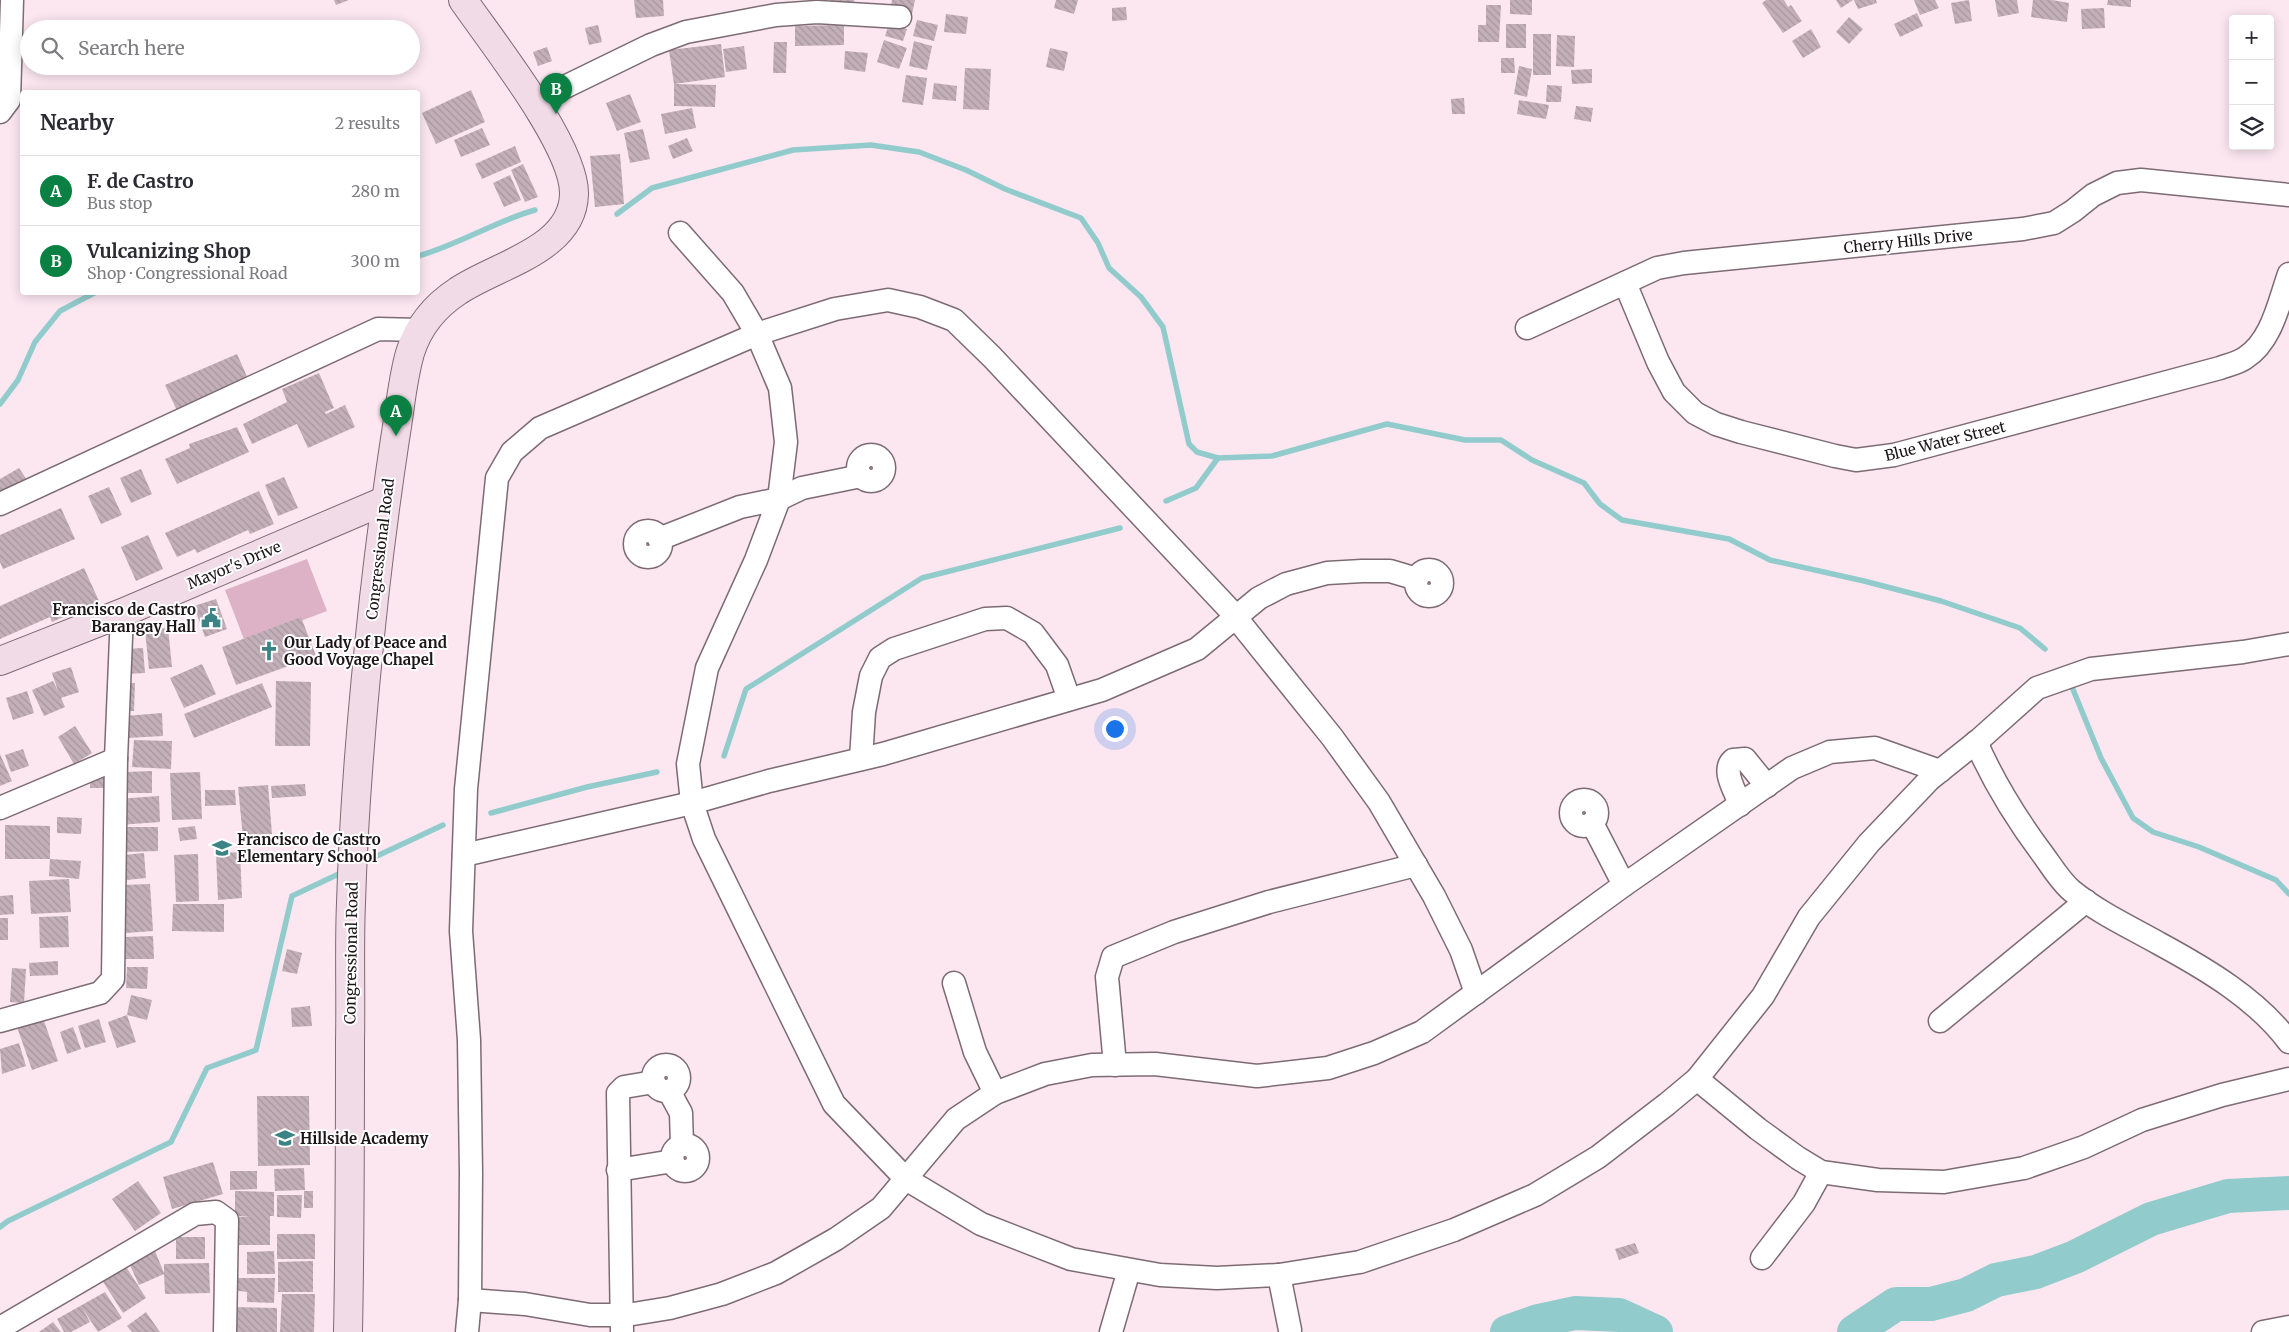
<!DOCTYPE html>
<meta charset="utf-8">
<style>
:root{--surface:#fff;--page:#f2f2f3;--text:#2b2b33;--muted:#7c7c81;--line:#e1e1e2;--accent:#0b8043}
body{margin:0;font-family:Merriweather,serif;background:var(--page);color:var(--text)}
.controls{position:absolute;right:15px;top:15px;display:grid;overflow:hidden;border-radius:5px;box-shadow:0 2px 12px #0003}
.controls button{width:45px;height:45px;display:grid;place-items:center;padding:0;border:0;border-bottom:1px solid var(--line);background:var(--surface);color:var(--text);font:25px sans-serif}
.you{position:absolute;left:1114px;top:728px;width:18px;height:18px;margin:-12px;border:4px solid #fff;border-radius:50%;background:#1a73e8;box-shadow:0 0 0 8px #1a73e833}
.badge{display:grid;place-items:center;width:32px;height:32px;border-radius:50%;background:var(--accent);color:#fff;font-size:16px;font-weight:700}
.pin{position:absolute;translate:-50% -41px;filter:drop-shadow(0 1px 2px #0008)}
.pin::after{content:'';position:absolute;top:26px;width:18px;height:15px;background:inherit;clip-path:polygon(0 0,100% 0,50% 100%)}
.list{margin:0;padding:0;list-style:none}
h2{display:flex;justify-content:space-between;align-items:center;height:65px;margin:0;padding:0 20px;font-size:21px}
h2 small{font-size:16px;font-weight:400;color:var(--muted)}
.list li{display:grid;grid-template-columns:32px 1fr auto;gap:15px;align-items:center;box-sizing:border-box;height:70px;padding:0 20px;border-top:1px solid var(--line)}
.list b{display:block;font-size:19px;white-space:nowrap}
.list p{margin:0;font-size:16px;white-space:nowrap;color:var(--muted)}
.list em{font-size:16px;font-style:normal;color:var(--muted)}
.icon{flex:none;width:28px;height:28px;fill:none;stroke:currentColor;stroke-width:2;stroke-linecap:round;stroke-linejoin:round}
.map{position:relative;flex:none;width:2289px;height:1332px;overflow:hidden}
.search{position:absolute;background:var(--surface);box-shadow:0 2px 12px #0003;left:20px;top:20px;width:400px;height:55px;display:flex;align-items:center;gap:12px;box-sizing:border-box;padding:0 18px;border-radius:28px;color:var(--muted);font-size:19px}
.panel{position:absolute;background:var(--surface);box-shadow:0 2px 12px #0003;left:20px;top:90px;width:400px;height:205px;border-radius:5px}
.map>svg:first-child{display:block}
</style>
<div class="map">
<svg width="2289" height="1332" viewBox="0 0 2289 1332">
<defs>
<pattern id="building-back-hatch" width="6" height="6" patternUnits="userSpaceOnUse" patternTransform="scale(1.25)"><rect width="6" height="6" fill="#c3afb8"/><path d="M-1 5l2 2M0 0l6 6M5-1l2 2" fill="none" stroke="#a7969e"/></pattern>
</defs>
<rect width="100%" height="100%" fill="#fce7f1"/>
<path fill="#ddb1c6" d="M307 559 327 611 245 642 225 590Z"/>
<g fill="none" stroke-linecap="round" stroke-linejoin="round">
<g stroke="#92cbcc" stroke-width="5.5">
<path d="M617 214 652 188 793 150 871 145 919 152 966 170 1005 189 1081 218 1098 243 1109 268 1141 297 1163 327 1189 444 1197 452 1218 458 1272 456 1387 424 1465 440H1501L1532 460 1584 483 1600 504 1622 520 1729 539 1770 560 1864 581 1941 601 2020 628 2045 649"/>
<path d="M418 256C459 245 495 221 535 210"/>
<path d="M0 404 18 380 35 342 60 311 96 292"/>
<path d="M1166 501 1196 488 1218 458"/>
<path d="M2070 682 2101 758 2133 818 2153 832 2199 847 2276 880 2289 894"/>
<path d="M724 756 746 689 922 578 1120 528"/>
<path d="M491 813 587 787 657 772"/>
<path d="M360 864 443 825"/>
<path d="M0 1227 8 1221 171 1142 207 1068 256 1050 292 896 345 871"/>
</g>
<g stroke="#92cbcc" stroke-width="34">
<path d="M1507 1332 1538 1321 1575 1313 1619 1315 1656 1332"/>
<path d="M1854 1332 1896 1304H1931L1966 1295 1996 1280 2036 1272 2075 1257 2151 1219 2228 1196 2289 1193"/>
</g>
</g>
<g fill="url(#building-back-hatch)">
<path d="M334 0H349L336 5Z"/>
<path d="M634 0H663L664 16 636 18Z"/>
<path d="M830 0H854L852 13 829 9Z"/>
<path d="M892 0H915L912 14 890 9Z"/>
<path d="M1056 0H1078L1074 14 1054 8Z"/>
<path d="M1510 0H1532V15L1510 14Z"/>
<path d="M1766 0H1784L1788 7 1791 5 1802 21 1783 33 1762 3Z"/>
<path d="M1836 0H1853L1841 8Z"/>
<path d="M1854 0H1876L1877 3 1858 9Z"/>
<path d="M1914 0H1935L1939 8 1920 15Z"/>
<path d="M1969 0 1972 21 1955 24 1951 3Z"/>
<path d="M1995 0H2017L2019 13 1998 17Z"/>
<path d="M2033 0H2052L2069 3 2067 22 2031 17Z"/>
<path d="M2108 0H2131V7L2107 5Z"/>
<path d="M1486 5H1501L1499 42H1478V25H1486Z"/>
<path d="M1126 7 1127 20 1112 21V8Z"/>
<path d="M2104 8 2105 28 2082 29 2081 9Z"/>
<path d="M1917 13 1923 26 1900 37 1894 24Z"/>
<path d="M946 14 968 17 966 34 944 32Z"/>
<path d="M1849 17 1863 29 1849 44 1836 32Z"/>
<path d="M917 20 938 25 934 41 913 36Z"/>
<path d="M889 24 907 29 903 41 885 36Z"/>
<rect x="1506" y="24" width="20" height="24"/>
<path d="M598 25 602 42 589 45 585 28Z"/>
<path d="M844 25V45L795 46V26Z"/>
<path d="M1811 29 1821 47 1803 58 1792 41Z"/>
<rect x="1533" y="34" width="18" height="41"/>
<path d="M1557 35 1575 36 1574 67 1556 66Z"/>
<path d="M884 40 907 48 899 69 877 62Z"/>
<path d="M914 41 932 46 927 70 909 66Z"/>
<path d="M774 42H787L786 73H773Z"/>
<path d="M721 44 725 77 674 84 669 50Z"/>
<path d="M744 46 747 69 726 72 723 49Z"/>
<path d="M547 47 552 61 538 66 533 52Z"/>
<path d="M1050 48 1068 52 1064 71 1046 67Z"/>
<path d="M845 51 868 53 865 72 844 69Z"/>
<path d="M1501 58H1514L1515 73H1501Z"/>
<path d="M1519 66 1532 69 1527 97 1514 94Z"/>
<path d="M965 68 991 69 989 110 963 109Z"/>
<path d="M1592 69V83L1572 84 1571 70Z"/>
<path d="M906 75 927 78 923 105 902 102Z"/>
<path d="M934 83 957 86 956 101 932 99Z"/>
<path d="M674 84 716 85 715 107 674 106Z"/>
<path d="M1547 85 1562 86 1561 102H1546Z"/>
<path d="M471 90 485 122 436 144 422 113Z"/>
<path d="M630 94 641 122 617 131 606 103Z"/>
<path d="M1464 98 1465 114H1452L1451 99Z"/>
<path d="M1519 100 1549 105 1546 119 1517 114Z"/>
<path d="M1576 106 1593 108 1591 122 1574 119Z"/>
<path d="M692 108 696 128 665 134 661 114Z"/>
<path d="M482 128 490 145 461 157 454 140Z"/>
<path d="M643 129 650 159 630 163 624 133Z"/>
<path d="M687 138 693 151 673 159 668 146Z"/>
<path d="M515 146 521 162 482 179 475 164Z"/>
<path d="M620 154 624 204 595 207 590 156Z"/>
<path d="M523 164 538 197 525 202 511 170Z"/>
<path d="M510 175 521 200 504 207 493 183Z"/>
<path d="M237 354 249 381 180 417 165 385Z"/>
<path d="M319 373 334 408 325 412 326 414 345 405 355 427 308 448 297 424 252 444 243 424 287 402 282 389Z"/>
<path d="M237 427 249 452 177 484 165 459 190 448 189 444Z"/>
<path d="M19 468 29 483 0 500V479Z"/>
<path d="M141 469 152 494 131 503 120 478Z"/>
<path d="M284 477 298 508 278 516 265 485Z"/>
<path d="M109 487 122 515 101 524 88 496Z"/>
<path d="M259 491 274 524 250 534 248 530 197 553 195 549 177 557 165 533Z"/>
<path d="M61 508 75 539 3 569 0 562V535Z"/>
<path d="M148 535 163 569 136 581 121 547Z"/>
<path d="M84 568 99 601 52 622 50 617 0 639V606Z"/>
<path d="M216 599 227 629 205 637 194 606Z"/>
<path d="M301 617 316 656 236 685 222 647Z"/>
<path d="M168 628 172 667 149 669 145 630Z"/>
<path d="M143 648 145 673 124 674 123 649Z"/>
<path d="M202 664 216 694 184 708 170 678Z"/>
<path d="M71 667 79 692 61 698 65 707 44 716 32 690 53 681 58 691 52 673Z"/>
<path d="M276 681 311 682 310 746H275Z"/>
<path d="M121 683H135L134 711H120Z"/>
<path d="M262 683 272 707 194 738 184 714Z"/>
<path d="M27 691 34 713 13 720 6 698Z"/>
<path d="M162 713 163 736 127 738 125 716Z"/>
<path d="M75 726 92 753 74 764 58 737Z"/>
<path d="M134 740 172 741 171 769 132 767Z"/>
<path d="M23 749 29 766 11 772 5 755Z"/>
<path d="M0 754 12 781 0 786Z"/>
<path d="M152 771V793H126L125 772Z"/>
<path d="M200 772 202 819 172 820 170 773Z"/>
<rect x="90" y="774" width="19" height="14"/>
<path d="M305 784 306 796 272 798 271 786Z"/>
<path d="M268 785 272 834 243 837 238 787Z"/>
<path d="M205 790H235L236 805 205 806Z"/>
<path d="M159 796 160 822 119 825 117 799Z"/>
<path d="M57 817 82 818 81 834 57 833Z"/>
<path d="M5 825 50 826V859H5Z"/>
<path d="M195 826 197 839 180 841 178 828Z"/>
<path d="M121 827H158V851L122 852Z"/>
<path d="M240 852 242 898 218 900 216 853Z"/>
<path d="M144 853 146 878 126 880 124 855Z"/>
<path d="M198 854 199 901 176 902 174 855Z"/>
<path d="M50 859 81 861 79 879 49 876Z"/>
<path d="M69 879 71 912 31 914 29 881Z"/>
<path d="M150 884 153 931 126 933 123 885Z"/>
<path d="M13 895 14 914 0 915V896Z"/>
<path d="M173 904H224V932L172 931Z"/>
<path d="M68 916 69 947 40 948 39 917Z"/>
<rect x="0" y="918" width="8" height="22"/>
<path d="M153 936 154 959H125V937Z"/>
<path d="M287 949 302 953 297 974 282 971Z"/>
<path d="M58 961V975L30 976 29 963Z"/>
<path d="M127 967H148L147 989 126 988Z"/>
<path d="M12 968 26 969 24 1003 10 1002Z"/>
<path d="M131 995 152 1000 147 1020 127 1015Z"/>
<path d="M310 1006 312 1026 292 1027 291 1008Z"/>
<path d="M127 1015 136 1042 117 1048 108 1022Z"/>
<path d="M43 1018 58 1061 32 1070 17 1027Z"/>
<path d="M99 1019 106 1042 85 1048 78 1026Z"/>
<path d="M73 1027 81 1049 67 1054 60 1032Z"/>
<path d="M19 1043 26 1066 2 1074 0 1049Z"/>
<path d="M257 1096H309L310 1165 258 1166Z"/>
<path d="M213 1162 223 1194 172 1209 163 1177Z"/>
<path d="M304 1168 305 1190 275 1191 274 1169Z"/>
<path d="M230 1171H257V1189L230 1190Z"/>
<path d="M138 1181 161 1213 135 1231 112 1199Z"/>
<path d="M235 1191 274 1192V1216H270V1245H237V1217L251 1216H235Z"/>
<rect x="304" y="1191" width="9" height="17"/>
<path d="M277 1195H302L301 1218 277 1217Z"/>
<rect x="277" y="1234" width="38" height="25"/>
<rect x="176" y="1237" width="29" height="22"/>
<path d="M1635 1243 1639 1253 1619 1260 1615 1249Z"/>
<path d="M155 1251 164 1273V1264L209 1263 210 1293 165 1294 164 1274 139 1285 129 1263Z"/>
<path d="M274 1251 275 1274H247V1252Z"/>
<path d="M313 1261V1292H278V1262Z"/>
<path d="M123 1262 146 1298 123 1313 100 1277Z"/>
<path d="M233 1278H275L274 1303 247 1302V1292L232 1290Z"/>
<path d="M105 1292 122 1318 98 1332 83 1309 90 1322 71 1332H64L57 1319Z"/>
<path d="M282 1294H315L314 1332H280Z"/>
<path d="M233 1307 277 1308V1332H233Z"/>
<path d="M146 1312 160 1332H132L127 1326Z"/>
<path d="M53 1322 61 1332H39Z"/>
</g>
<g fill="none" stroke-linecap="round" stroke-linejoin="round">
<defs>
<g id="street">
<path d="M534 102 651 45 686 32 776 15 817 12 900 17"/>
<path d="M0 112 9 100 12 0"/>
<path d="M680 233 733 293 757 334 780 388 786 442 779 499 756 560 707 668 688 764 692 803 704 839 834 1104 906 1179 981 1224 1071 1259 1160 1275 1217 1278 1279 1275 1360 1262 1454 1230 1535 1195 1598 1157 1667 1104 1697 1079 1763 996 1809 917 1869 843 1930 779 1980 739 2037 688 2091 669 2243 652 2289 644"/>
<path d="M1625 283 1658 362 1674 392 1695 413 1716 424 1741 432 1835 456 1856 460 1894 455 2220 368C2228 365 2238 363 2245 358 2272 341 2279 302 2289 274"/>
<path d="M1527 328 1657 268 1684 263 2023 229 2054 223 2073 211 2093 195 2117 183 2141 180 2289 195"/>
<circle cx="871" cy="468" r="13"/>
<path d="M0 504 378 329 420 330"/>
<circle cx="648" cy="544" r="13"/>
<path d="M659 539 740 507 779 499 802 488 861 476"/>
<circle cx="1429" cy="583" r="13"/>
<path d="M1976 742C1994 783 2017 820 2044 856 2052 867 2061 882 2072 891 2099 913 2130 927 2160 944 2206 969 2257 999 2289 1042"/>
<path d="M861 759 864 712 871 676 880 658 894 649 985 619 1007 618 1033 633 1057 665 1069 699"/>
<circle cx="1584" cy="813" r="13"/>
<path d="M1740 805C1736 791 1721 771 1733 760L1745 759 1767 786"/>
<path d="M0 808 116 759"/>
<path d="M1592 823 1624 885"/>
<path d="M464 855 692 803 769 781 883 754 1102 690 1197 649 1259 598 1286 584 1327 573 1362 571H1390L1417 579"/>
<path d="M954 983 975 1052 995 1093"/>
<path d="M0 1021 100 993 113 979 116 759 122 613"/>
<path d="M1940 1021 2086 901"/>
<path d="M1115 1065 1107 977 1113 957 1174 932 1269 902 1416 865"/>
<circle cx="666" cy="1078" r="13"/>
<path d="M1697 1079 1758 1129 1798 1158 1821 1172 1878 1180 1944 1182 2024 1168 2084 1147 2142 1120 2222 1095 2289 1079"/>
<path d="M669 1091 681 1113 682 1145"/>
<circle cx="685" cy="1158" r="13"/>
<path d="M618 1170 673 1161"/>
<path d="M1762 1258 1804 1203 1821 1172"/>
<path d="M1279 1275 1290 1330"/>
<path d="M470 1300 525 1304 590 1315H627L670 1308 722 1294 776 1273 836 1239 881 1208 956 1119 995 1093 1045 1074 1092 1065 1155 1064 1257 1076 1328 1068 1374 1053 1422 1032 1624 885 1792 768 1830 752 1875 748 1940 771"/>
<path d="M0 1328 195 1214 216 1212 227 1220 225 1332"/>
<path d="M467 1332 470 1300 471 1173 469 1040 461 931 466 789 497 478 512 452 540 428 757 334 835 309 888 300 920 307 954 320 992 357 1229 609 1332 737 1379 802 1434 896 1461 950 1476 993"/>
<path d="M622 1332 618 1093 624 1087 654 1082"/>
<path d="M1111 1332 1129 1270"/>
<path d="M2263 1332 2289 1327"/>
</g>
<g id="secondary">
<path d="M0 661 122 613 384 501"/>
<path d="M348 1332C350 1235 350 1138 350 1041 351 995 349 949 351 903 354 800 363 699 374 598 380 544 387 492 395 439 400 410 402 381 410 353 418 327 435 306 458 291 496 265 573 250 574 194 575 146 492 42 463 0"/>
</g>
</defs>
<use href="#street" stroke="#7d6b73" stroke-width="25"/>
<use href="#secondary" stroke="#7d6b73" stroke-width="30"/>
<use href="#street" stroke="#fff" stroke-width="22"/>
<use href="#secondary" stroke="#f0dbe6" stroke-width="28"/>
</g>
<defs>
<symbol id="civic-bare" viewBox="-9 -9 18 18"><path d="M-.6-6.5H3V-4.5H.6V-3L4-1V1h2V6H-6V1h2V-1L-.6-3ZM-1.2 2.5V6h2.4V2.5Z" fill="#3b8385" stroke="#fff" stroke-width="2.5" paint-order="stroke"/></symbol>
<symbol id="church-bare" viewBox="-9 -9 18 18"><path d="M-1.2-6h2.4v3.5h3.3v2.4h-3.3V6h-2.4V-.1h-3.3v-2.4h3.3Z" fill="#3b8385" stroke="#fff" stroke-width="2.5" paint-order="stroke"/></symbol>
<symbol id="school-bare" viewBox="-9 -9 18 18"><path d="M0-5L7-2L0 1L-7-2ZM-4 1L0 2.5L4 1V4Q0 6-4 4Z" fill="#3b8385" stroke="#fff" stroke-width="2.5" paint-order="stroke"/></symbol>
</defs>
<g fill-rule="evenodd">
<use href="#civic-bare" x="197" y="604" width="28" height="28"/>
<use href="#church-bare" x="255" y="637" width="28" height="28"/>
<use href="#school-bare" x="208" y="834" width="28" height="28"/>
<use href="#school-bare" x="271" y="1124" width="28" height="28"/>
</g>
<g text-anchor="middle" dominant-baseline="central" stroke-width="4" stroke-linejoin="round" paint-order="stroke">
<g font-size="15" fill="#1d1619" stroke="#fff">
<text transform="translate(1908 241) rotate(-6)">Cherry Hills Drive</text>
<text transform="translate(1945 441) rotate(-14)">Blue Water Street</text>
<text transform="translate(380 549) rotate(-83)">Congressional Road</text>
<text transform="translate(234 565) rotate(-23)">Mayor's Drive</text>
<text transform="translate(351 953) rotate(-89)">Congressional Road</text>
</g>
<g font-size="15" font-weight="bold" fill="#1d1619" stroke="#fff" text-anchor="start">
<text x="196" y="609" text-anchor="end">Francisco de Castro<tspan x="196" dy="17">Barangay Hall</tspan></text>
<text x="284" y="642">Our Lady of Peace and<tspan x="284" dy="17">Good Voyage Chapel</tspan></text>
<text x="237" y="839">Francisco de Castro<tspan x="237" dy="17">Elementary School</tspan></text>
<text x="300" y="1138">Hillside Academy</text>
</g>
</g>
</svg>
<div class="controls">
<button>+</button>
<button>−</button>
<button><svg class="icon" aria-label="layers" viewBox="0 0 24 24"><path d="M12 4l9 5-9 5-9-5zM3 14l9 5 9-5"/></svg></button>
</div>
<div class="you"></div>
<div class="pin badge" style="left:396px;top:436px">A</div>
<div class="pin badge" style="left:556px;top:114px">B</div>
<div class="search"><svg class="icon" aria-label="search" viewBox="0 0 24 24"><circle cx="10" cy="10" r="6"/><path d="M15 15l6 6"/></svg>Search here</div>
<section class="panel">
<h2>Nearby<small>2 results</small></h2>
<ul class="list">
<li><span class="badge">A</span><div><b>F. de Castro</b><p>Bus stop</p></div><em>280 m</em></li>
<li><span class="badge">B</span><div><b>Vulcanizing Shop</b><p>Shop · Congressional Road</p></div><em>300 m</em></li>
</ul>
</section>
</div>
